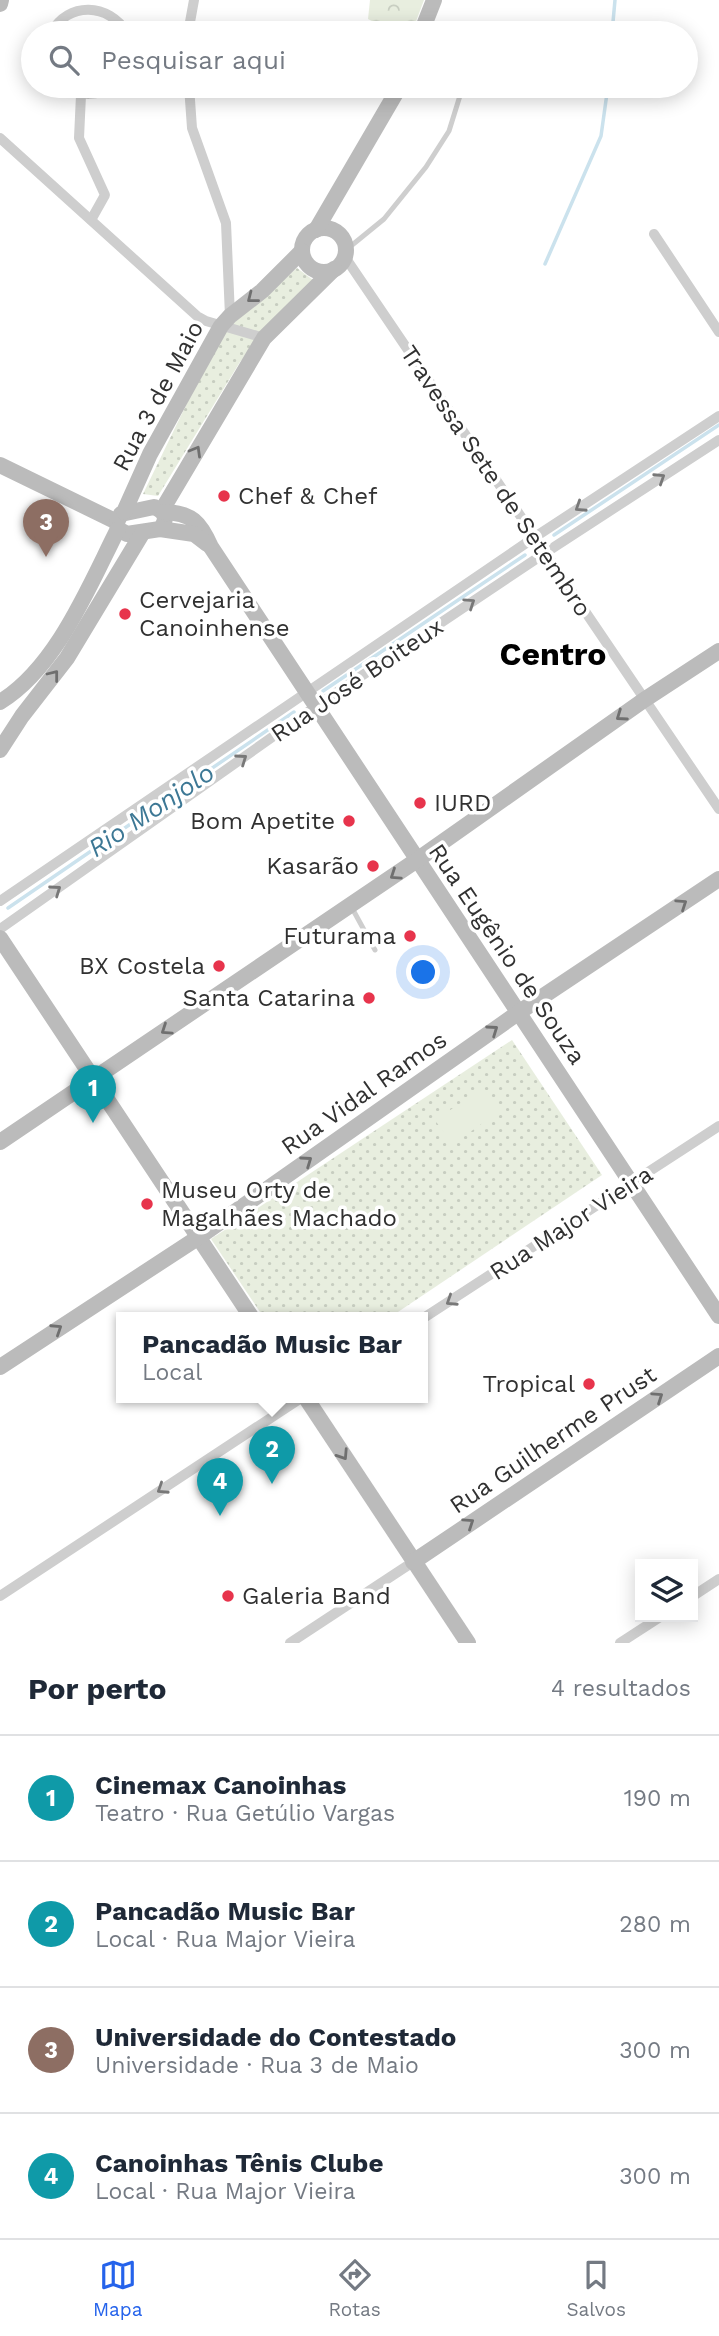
<!DOCTYPE html>
<html lang="pt">
<meta charset="utf-8">
<style>
:root{--surface:#fff;--page:#f6f6f7;--text:#1f2937;--muted:#747a83;--line:#e0e1e3;--accent:#2563eb}
body{margin:0;font-family:"Work Sans",sans-serif;background:var(--page);color:var(--text)}
.controls{position:absolute;right:21px;bottom:21px;display:grid;overflow:hidden;border-radius:0px;box-shadow:0 4px 18px #0003}
.controls button{width:63px;height:63px;display:grid;place-items:center;padding:0;border:0;border-bottom:2px solid var(--line);background:var(--surface);color:var(--text);font:35px sans-serif}
.you{position:absolute;left:424px;top:973px;width:24px;height:24px;margin:-18px;border:5px solid #fff;border-radius:50%;background:#1a73e8;box-shadow:0 0 0 10px #1a73e833}
.badge{display:grid;place-items:center;width:46px;height:46px;border-radius:50%;background:var(--accent);color:#fff;font-size:23px;font-weight:700}
.pin{position:absolute;translate:-50% -58px;filter:drop-shadow(0 2px 4px #0008)}
.pin::after{content:'';position:absolute;top:37px;width:24px;height:21px;background:inherit;clip-path:polygon(0 0,100% 0,50% 100%)}
.popup{position:absolute;left:116px;top:1312px;width:312px;height:91px;box-sizing:border-box;display:grid;place-content:center;border-radius:0px;background:var(--surface);filter:drop-shadow(0 2px 5px #0005);font-size:23px;white-space:nowrap;color:var(--muted)}
.popup b{font-size:26px;color:var(--text)}
.popup::after{content:'';position:absolute;left:50%;top:100%;margin-left:-14px;border:14px solid transparent;border-top-color:var(--surface)}
.list{margin:0;padding:0;list-style:none}
h2{display:flex;justify-content:space-between;align-items:center;height:91px;margin:0;padding:0 28px;font-size:30px}
h2 small{font-size:23px;font-weight:400;color:var(--muted)}
.list li{display:grid;grid-template-columns:46px 1fr auto;gap:21px;align-items:center;box-sizing:border-box;height:126px;padding:0 28px;border-top:2px solid var(--line)}
.list b{display:block;font-size:26px;white-space:nowrap}
.list p{margin:0;font-size:23px;white-space:nowrap;color:var(--muted)}
.list em{font-size:23px;font-style:normal;color:var(--muted)}
.icon{flex:none;width:38px;height:38px;fill:none;stroke:currentColor;stroke-width:2;stroke-linecap:round;stroke-linejoin:round}
.map{position:relative;flex:none;width:719px;height:1643px;overflow:hidden}
.search{position:absolute;background:var(--surface);box-shadow:0 4px 18px #0003;left:21px;right:21px;top:21px;height:77px;display:flex;align-items:center;gap:18px;box-sizing:border-box;padding:0 24px;border-radius:38px;color:var(--muted);font-size:26px}
.sheet{height:595px;background:var(--surface)}
nav{display:flex;justify-content:space-around;align-items:center;box-sizing:border-box;height:98px;border-top:2px solid var(--line);background:var(--surface);font-size:19px;color:var(--muted)}
nav a{display:grid;justify-items:center;gap:4px}
nav .on{color:var(--accent)}
.map>svg:first-child{display:block}
</style>
<div class="map">
<svg width="719" height="1643" viewBox="0 0 719 1643">
<defs>
<pattern id="forest-crowns" width="20" height="18" patternUnits="userSpaceOnUse" patternTransform="scale(1.75)"><rect width="20" height="18" fill="#e8eedf"/><path d="M2 6a3 3 0 1 1 6 0M12 15a3 3 0 1 1 6 0" fill="none" stroke="#c7cdc0"/></pattern>
<pattern id="park-dots" width="8" height="8" patternUnits="userSpaceOnUse" patternTransform="scale(1.75)"><rect width="8" height="8" fill="#e8eedf"/><path d="M2 2h.1M6 6h.1" fill="none" stroke="#c7cdc0" stroke-width="1.8" stroke-linecap="round"/></pattern>
</defs>
<rect width="100%" height="100%" fill="#fff"/>
<path fill="url(#forest-crowns)" d="M370 0H424L415 24 387 29 368 19Z"/>
<g fill="url(#park-dots)">
<path d="M297 268 313 280 240 362 158 496 143 494 220 335Z"/>
<path d="M512 1040 602 1175 389 1318H264L211 1239Z"/>
</g>
<path fill="#e8eedf" d="M482 1089 498 1112 452 1145 435 1120Z"/>
<g fill="none" stroke-linecap="round" stroke-linejoin="round">
<g stroke="#cbe2ed" stroke-width="3.5">
<path d="M612 33 615 0"/>
<path d="M545 264 601 136 608 86"/>
<path d="M554 535 719 425"/>
<path d="M323 691 525 555"/>
<path d="M8 908 294 712"/>
</g>
<g stroke="#cecece" stroke-width="5">
<path d="M346 250 384 219 426 167 449 131 463 86"/>
<path d="M352 908 375 950"/>
</g>
<g stroke="#cecece" stroke-width="10">
<path d="M51 33C68 1 109 3 127 33"/>
<path d="M188 33 194 0"/>
<path d="M63 86C81 97 97 96 116 86"/>
<path d="M189 86 192 128 226 223 230 316"/>
<path d="M81 95 79 138 105 195 91 220"/>
<path d="M0 138 197 316 206 321 264 338"/>
<path d="M654 234 719 332"/>
<path d="M345 257 719 809"/>
<path d="M0 901 535 537 719 416"/>
<path d="M0 929 315 707 545 553 719 440"/>
<path d="M422 1319 719 1126"/>
<path d="M0 1596 301 1398"/>
<path d="M693 1596 719 1579"/>
<path d="M290 1643 413 1562"/>
<path d="M620 1643 660 1617"/>
</g>
<g stroke="#bbb" stroke-width="16">
<path d="M0 4 1 0"/>
<path d="M421 33 434 0"/>
<circle cx="324" cy="250" r="22"/>
<path d="M316 230 400 86"/>
<path d="M0 465 117 522"/>
<path d="M154 507C166 512 168 519 160 529L127 534 118 529 117 522 121 514Z"/>
<path d="M162 510 264 338 334 269"/>
<path d="M124 512 150 454 221 326 230 316 262 291 302 251"/>
<path d="M164 512C192 513 200 522 211 547L719 1316"/>
<path d="M160 529 194 534 207 544"/>
<path d="M0 702C57 667 89 586 118 529"/>
<path d="M0 750 22 716 67 658 143 532"/>
<path d="M0 938 252 1318"/>
<path d="M0 1142 417 860 644 700 719 651"/>
<path d="M0 1367 199 1237 518 1013 719 879"/>
<path d="M306 1398 468 1643"/>
<path d="M413 1562 719 1356"/>
</g>
</g>
<defs><path id="oneway-chevron" d="M-2-3.5L2.5 0L-2 3.5" fill="none" stroke-width="1.6" stroke-linecap="round" stroke-linejoin="round" transform="scale(1.75)"/></defs>
<g stroke="#6f6f6f">
<use href="#oneway-chevron" transform="translate(252 298) rotate(142)"/>
<use href="#oneway-chevron" transform="translate(196 451) rotate(-60)"/>
<use href="#oneway-chevron" transform="translate(54 675) rotate(-52)"/>
<use href="#oneway-chevron" transform="translate(621 716) rotate(145)"/>
<use href="#oneway-chevron" transform="translate(395 875) rotate(146)"/>
<use href="#oneway-chevron" transform="translate(682 904) rotate(-34)"/>
<use href="#oneway-chevron" transform="translate(166 1030) rotate(146)"/>
<use href="#oneway-chevron" transform="translate(493 1030) rotate(-35)"/>
<use href="#oneway-chevron" transform="translate(307 1161) rotate(-35)"/>
<use href="#oneway-chevron" transform="translate(57 1329) rotate(-33)"/>
<use href="#oneway-chevron" transform="translate(658 1397) rotate(-34)"/>
<use href="#oneway-chevron" transform="translate(343 1455) rotate(57)"/>
<use href="#oneway-chevron" transform="translate(469 1523) rotate(-34)"/>
</g>
<g stroke="#787878">
<use href="#oneway-chevron" transform="translate(660 478) rotate(-33)"/>
<use href="#oneway-chevron" transform="translate(580 507) rotate(147)"/>
<use href="#oneway-chevron" transform="translate(470 603) rotate(-34)"/>
<use href="#oneway-chevron" transform="translate(242 759) rotate(-35)"/>
<use href="#oneway-chevron" transform="translate(56 890) rotate(-35)"/>
<use href="#oneway-chevron" transform="translate(451 1301) rotate(147)"/>
<use href="#oneway-chevron" transform="translate(162 1489) rotate(147)"/>
</g>
<g fill="#e7344c" stroke="#fff" stroke-width="2.5">
<circle cx="224" cy="496" r="7"/>
<circle cx="125" cy="614" r="7"/>
<circle cx="420" cy="803" r="7"/>
<circle cx="349" cy="821" r="7"/>
<circle cx="373" cy="866" r="7"/>
<circle cx="410" cy="936" r="7"/>
<circle cx="219" cy="966" r="7"/>
<circle cx="369" cy="998" r="7"/>
<circle cx="147" cy="1204" r="7"/>
<circle cx="589" cy="1384" r="7"/>
<circle cx="228" cy="1596" r="7"/>
</g>
<g text-anchor="middle" dominant-baseline="central" stroke-width="7" stroke-linejoin="round" paint-order="stroke">
<g font-size="24" fill="#313131" stroke="#fff">
<text transform="translate(158 396) rotate(-62)">Rua 3 de Maio</text>
<text transform="translate(496 481) rotate(56)">Travessa Sete de Setembro</text>
<text transform="translate(357 680) rotate(-34)">Rua José Boiteux</text>
<text transform="translate(507 954) rotate(56)">Rua Eugênio de Souza</text>
<text transform="translate(364 1093) rotate(-35)">Rua Vidal Ramos</text>
<text transform="translate(571 1223) rotate(-33)">Rua Major Vieira</text>
<text transform="translate(553 1440) rotate(-34)">Rua Guilherme Prust</text>
</g>
<g font-size="24" fill="#313131" stroke="#fff" text-anchor="end">
<text x="238" y="496" text-anchor="start">Chef &amp; Chef</text>
<text x="139" y="600" text-anchor="start">Cervejaria<tspan x="139" dy="28">Canoinhense</tspan></text>
<text x="434" y="803" text-anchor="start">IURD</text>
<text x="335" y="821">Bom Apetite</text>
<text x="359" y="866">Kasarão</text>
<text x="396" y="936">Futurama</text>
<text x="205" y="966">BX Costela</text>
<text x="355" y="998">Santa Catarina</text>
<text x="161" y="1190" text-anchor="start">Museu Orty de<tspan x="161" dy="28">Magalhães Machado</tspan></text>
<text x="575" y="1384">Tropical</text>
<text x="242" y="1596" text-anchor="start">Galeria Band</text>
</g>
<g font-size="26" font-style="italic" fill="#3d7895" stroke="#fff">
<text transform="translate(151 810) rotate(-34)">Rio Monjolo</text>
</g>
<g font-size="32" font-weight="bold" fill="#000" stroke="#fff">
<text x="553" y="654">Centro</text>
</g>
</g>
</svg>
<div class="controls">
<button><svg class="icon" aria-label="layers" viewBox="0 0 24 24"><path d="M12 4l9 5-9 5-9-5zM3 14l9 5 9-5"/></svg></button>
</div>
<div class="you"></div>
<div class="pin badge" style="left:93px;top:1123px;background:#0f9aa8">1</div>
<div class="pin badge" style="left:272px;top:1484px;background:#0f9aa8">2</div>
<div class="popup"><b>Pancadão Music Bar</b>Local</div>
<div class="pin badge" style="left:46px;top:557px;background:#8d6e63">3</div>
<div class="pin badge" style="left:220px;top:1516px;background:#0f9aa8">4</div>
<div class="search"><svg class="icon" aria-label="search" viewBox="0 0 24 24"><circle cx="10" cy="10" r="6"/><path d="M15 15l6 6"/></svg>Pesquisar aqui</div>
</div>
<section class="sheet">
<h2>Por perto<small>4 resultados</small></h2>
<ul class="list">
<li><span class="badge" style="background:#0f9aa8">1</span><div><b>Cinemax Canoinhas</b><p>Teatro · Rua Getúlio Vargas</p></div><em>190 m</em></li>
<li><span class="badge" style="background:#0f9aa8">2</span><div><b>Pancadão Music Bar</b><p>Local · Rua Major Vieira</p></div><em>280 m</em></li>
<li><span class="badge" style="background:#8d6e63">3</span><div><b>Universidade do Contestado</b><p>Universidade · Rua 3 de Maio</p></div><em>300 m</em></li>
<li><span class="badge" style="background:#0f9aa8">4</span><div><b>Canoinhas Tênis Clube</b><p>Local · Rua Major Vieira</p></div><em>300 m</em></li>
</ul>
</section>
<nav>
<a class="on"><svg class="icon" aria-label="map" viewBox="0 0 24 24"><path d="M3 6l6-2 6 2 6-2v14l-6 2-6-2-6 2zM9 4v14M15 6v14"/></svg>Mapa</a>
<a><svg class="icon" aria-label="directions" viewBox="0 0 24 24"><path d="M12 3l9 9-9 9-9-9zM9 14v-3h6M13 9l2 2-2 2"/></svg>Rotas</a>
<a><svg class="icon" aria-label="saved" viewBox="0 0 24 24"><path d="M7 4h10v16l-5-4-5 4z"/></svg>Salvos</a>
</nav>
